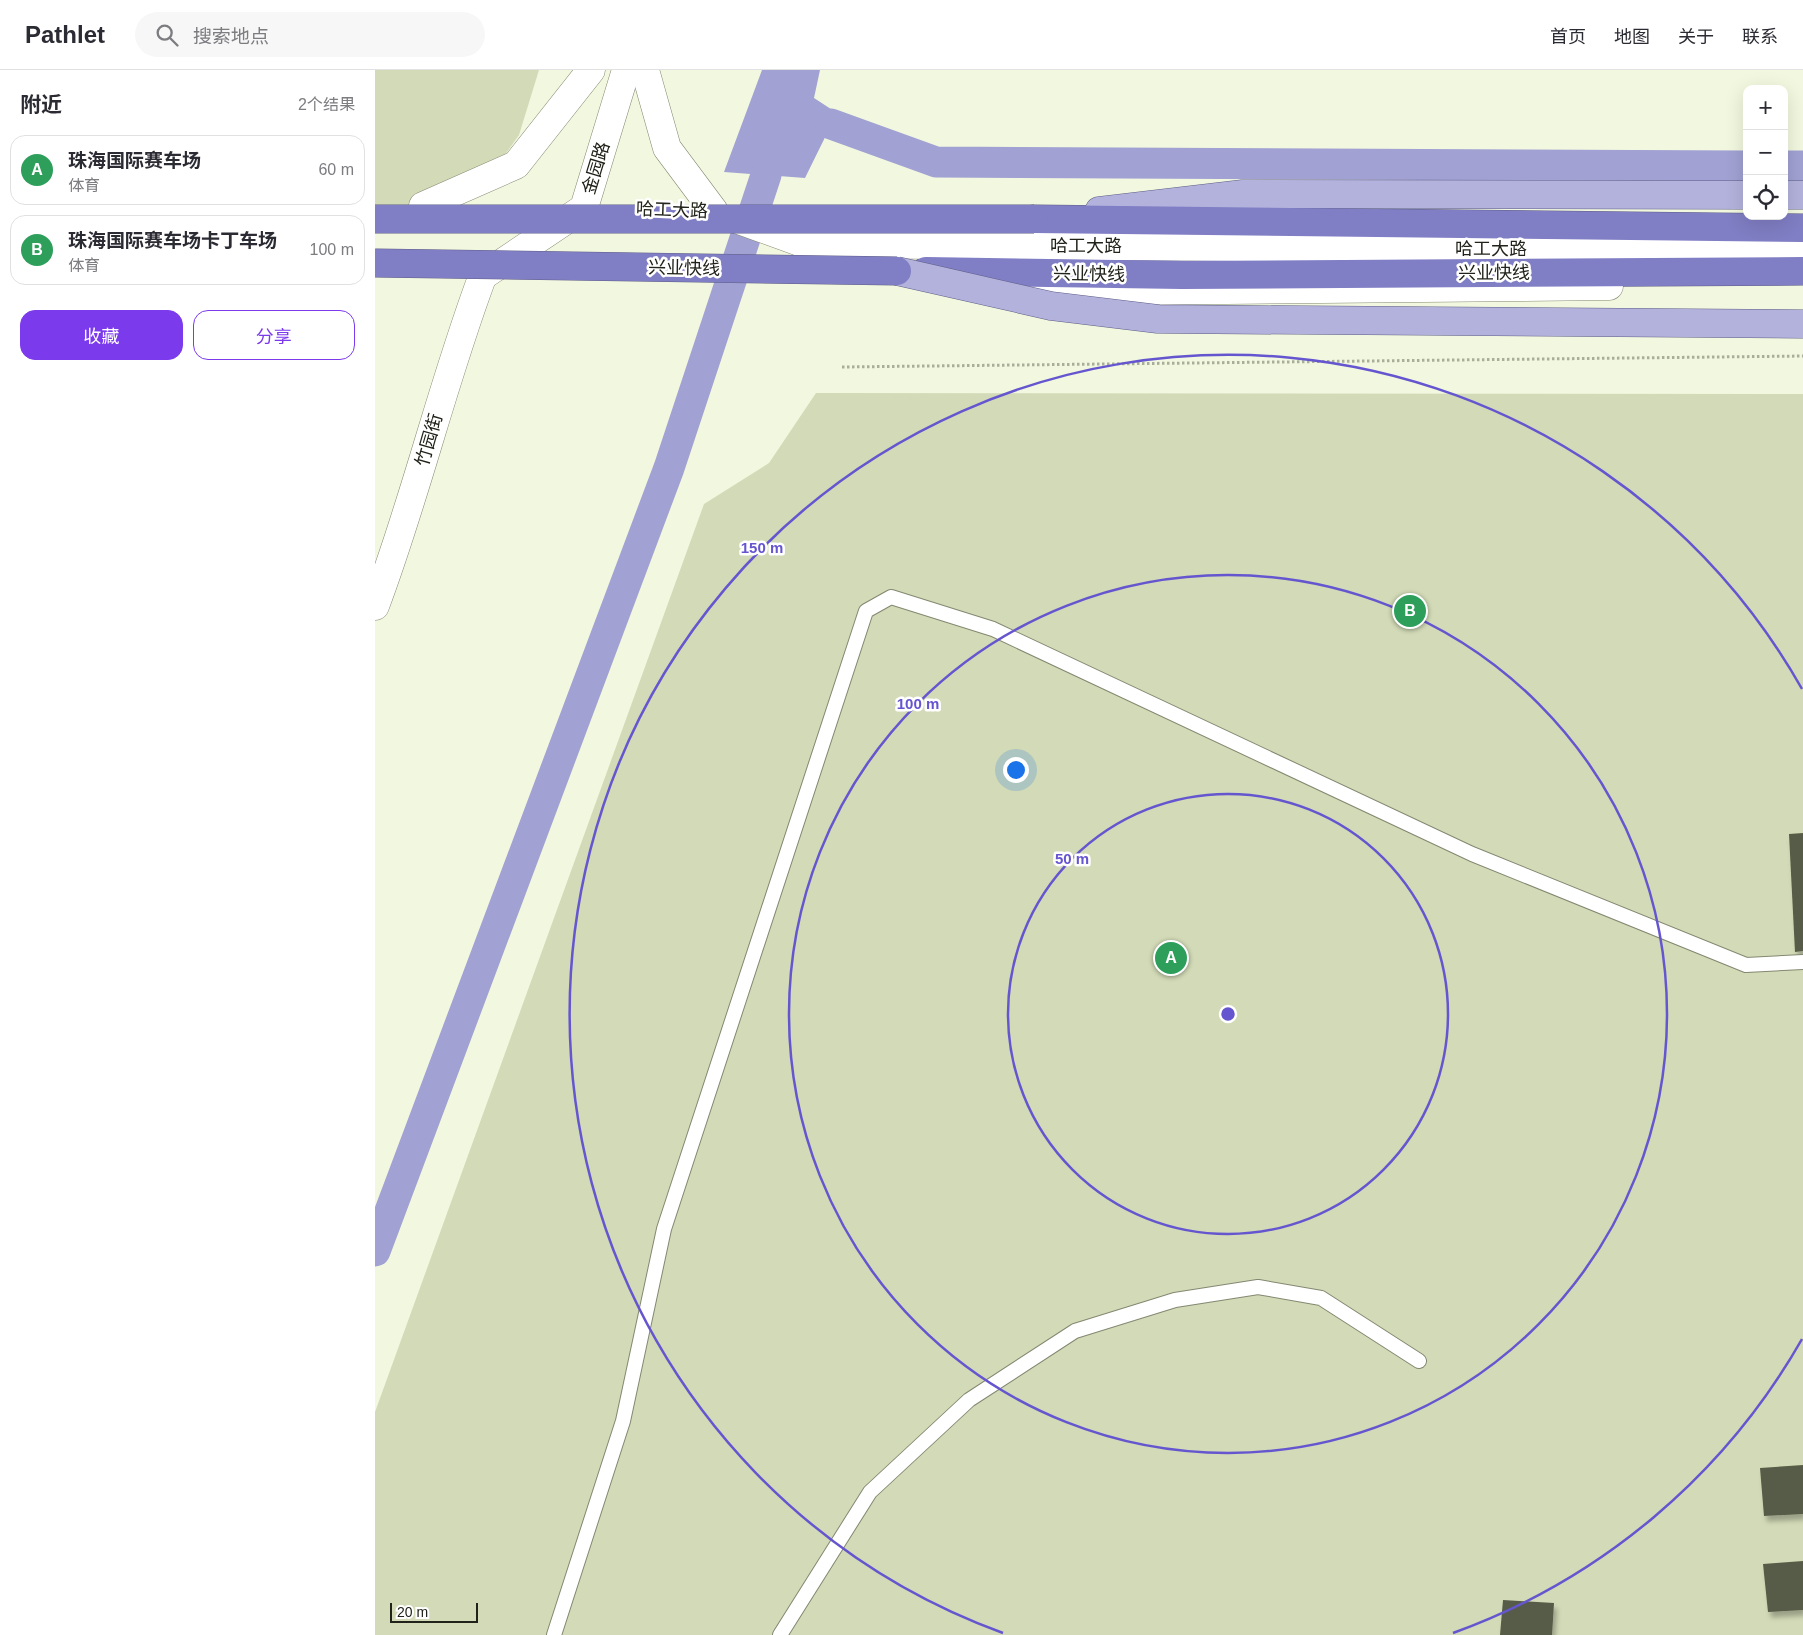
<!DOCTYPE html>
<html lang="zh">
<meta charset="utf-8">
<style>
:root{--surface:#fff;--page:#f7f7f7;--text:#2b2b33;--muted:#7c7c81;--line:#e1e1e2;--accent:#7c3aed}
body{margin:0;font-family:Helvetica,"Noto Sans SC",sans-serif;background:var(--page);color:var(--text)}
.controls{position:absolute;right:15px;top:15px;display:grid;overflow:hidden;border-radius:10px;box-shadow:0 5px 20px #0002}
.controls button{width:45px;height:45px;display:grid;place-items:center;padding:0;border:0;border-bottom:1px solid var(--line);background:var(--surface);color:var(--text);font:25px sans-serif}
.scale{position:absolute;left:15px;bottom:12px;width:88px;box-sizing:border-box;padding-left:5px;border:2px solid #21231a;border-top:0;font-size:14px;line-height:18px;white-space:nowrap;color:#21231a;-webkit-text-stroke:4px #fff;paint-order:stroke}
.you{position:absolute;left:640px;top:699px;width:18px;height:18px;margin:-12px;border:4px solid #fff;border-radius:50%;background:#1a73e8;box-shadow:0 0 0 8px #1a73e833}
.badge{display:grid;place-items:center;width:32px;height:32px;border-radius:50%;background:var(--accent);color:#fff;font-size:16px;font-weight:700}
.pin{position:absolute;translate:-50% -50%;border:2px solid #fff;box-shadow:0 1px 5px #0006}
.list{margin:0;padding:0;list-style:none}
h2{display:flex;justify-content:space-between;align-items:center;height:65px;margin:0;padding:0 20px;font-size:21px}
h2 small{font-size:16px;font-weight:400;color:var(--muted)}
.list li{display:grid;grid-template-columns:32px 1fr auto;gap:15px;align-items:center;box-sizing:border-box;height:70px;margin:0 10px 10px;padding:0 10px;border:1px solid var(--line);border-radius:15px}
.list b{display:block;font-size:19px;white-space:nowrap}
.list p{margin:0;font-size:16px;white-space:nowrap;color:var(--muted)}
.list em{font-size:16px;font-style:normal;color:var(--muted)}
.actions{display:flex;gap:10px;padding:15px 20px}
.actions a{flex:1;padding:11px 0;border:1px solid var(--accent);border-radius:15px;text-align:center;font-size:18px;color:var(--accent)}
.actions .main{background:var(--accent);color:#fff}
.icon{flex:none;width:28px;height:28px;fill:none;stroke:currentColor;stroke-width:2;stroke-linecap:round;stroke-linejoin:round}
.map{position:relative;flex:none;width:1428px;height:1565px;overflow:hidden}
header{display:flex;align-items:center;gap:30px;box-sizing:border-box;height:70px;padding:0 25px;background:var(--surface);border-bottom:1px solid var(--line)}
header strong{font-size:24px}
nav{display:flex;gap:28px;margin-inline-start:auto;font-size:18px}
.search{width:350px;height:45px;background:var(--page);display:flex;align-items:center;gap:12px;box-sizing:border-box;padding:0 18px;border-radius:28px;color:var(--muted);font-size:19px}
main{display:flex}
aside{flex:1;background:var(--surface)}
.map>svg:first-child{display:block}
</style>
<header>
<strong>Pathlet</strong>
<div class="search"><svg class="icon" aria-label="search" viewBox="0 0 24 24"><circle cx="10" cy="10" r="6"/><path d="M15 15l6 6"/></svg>搜索地点</div>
<nav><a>首页</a><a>地图</a><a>关于</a><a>联系</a></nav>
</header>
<main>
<aside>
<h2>附近<small>2个结果</small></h2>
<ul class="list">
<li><span class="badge" style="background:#2e9e5b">A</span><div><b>珠海国际赛车场</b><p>体育</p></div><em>60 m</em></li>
<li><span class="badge" style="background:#2e9e5b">B</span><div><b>珠海国际赛车场卡丁车场</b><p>体育</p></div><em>100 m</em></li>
</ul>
<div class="actions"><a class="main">收藏</a><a>分享</a></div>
</aside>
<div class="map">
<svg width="1428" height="1565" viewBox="0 0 1428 1565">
<defs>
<filter id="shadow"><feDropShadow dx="3" dy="5.5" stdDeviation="2.5" flood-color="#0004"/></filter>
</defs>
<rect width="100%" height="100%" fill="#f2f8df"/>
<g fill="#d2dab7">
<path d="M0 0H164L144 65 101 126 48 136H0Z"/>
<path d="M441 323 1428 324V1565H0V1342L329 434 394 393Z"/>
</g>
<path fill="#a1a1d3" d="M387 0H445L439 28 462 43 430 108 349 102Z"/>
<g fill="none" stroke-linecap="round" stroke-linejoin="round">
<g stroke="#a1a1d3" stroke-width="31">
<path d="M456 54 561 92 1372 96"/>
<path d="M1409 96H1428"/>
<path d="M0 1181 294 398 391 105"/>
</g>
</g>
<g fill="#575c46" filter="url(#shadow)">
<path d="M1428 763V881L1420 882 1414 764Z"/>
<path d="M1428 1395V1444L1389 1446 1385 1398Z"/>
<path d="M1428 1491V1540L1393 1542 1388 1494Z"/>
<path d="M1128 1530 1179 1533 1177 1565H1125Z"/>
</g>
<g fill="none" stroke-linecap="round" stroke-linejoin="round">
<defs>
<g id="lane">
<path d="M179 1565 248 1351 289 1159 491 541 516 527 618 559 1097 784 1371 895 1428 892"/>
<path d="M405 1565 495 1422 594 1330 700 1261 800 1230 883 1217 946 1228 1044 1291"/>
</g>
<path id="street" d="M0 536C41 427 67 314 108 205"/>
<g id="secondary">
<path d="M270 0 292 78 339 141"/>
<path d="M48 136 141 95 216 0"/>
<path d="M364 150 430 174 1428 181"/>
<path d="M112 203 209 138 251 0"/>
<path d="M622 217 760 221 1234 216"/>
</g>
<g id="primary">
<path d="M1409 125H1428"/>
<path d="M724 141 868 124 1372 125"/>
</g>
<g id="highway">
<path d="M659 149 1428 158"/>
<path d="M551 201 807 205 1428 201"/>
</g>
</defs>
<use href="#lane" stroke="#838871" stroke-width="16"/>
<use href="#street" stroke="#838871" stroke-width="29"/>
<use href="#secondary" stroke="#838871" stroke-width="29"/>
<use href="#primary" stroke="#5f5e88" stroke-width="29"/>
<use href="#highway" stroke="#5f5e88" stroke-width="29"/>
<path stroke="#a9ae9a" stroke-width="3" stroke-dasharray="2.5 2.5" stroke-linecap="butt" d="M467 297 1428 286"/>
<use href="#lane" stroke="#fff" stroke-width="14"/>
<use href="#street" stroke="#fff" stroke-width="28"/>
<use href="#secondary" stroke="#fff" stroke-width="28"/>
<use href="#primary" stroke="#b3b2dc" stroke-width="28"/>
<use href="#highway" stroke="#807ec4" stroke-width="28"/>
<defs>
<path id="primary-bridge" d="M522 201 676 236 783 249 1428 254"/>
<g id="highway-bridge">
<path d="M0 149H659"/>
<path d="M0 193 522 201"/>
</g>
</defs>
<use href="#primary-bridge" stroke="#5f5e88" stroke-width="29" stroke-linecap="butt"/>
<use href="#highway-bridge" stroke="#5f5e88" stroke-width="29" stroke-linecap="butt"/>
<use href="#primary-bridge" stroke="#b3b2dc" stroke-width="28"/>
<use href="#highway-bridge" stroke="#807ec4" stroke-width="28"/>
</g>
<g fill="none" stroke="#6556d0" stroke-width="2.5">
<circle cx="853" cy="944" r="220"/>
<circle cx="853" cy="944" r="439"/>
<path d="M1427 1269A659 659 0 0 1 1078 1563M628 1563A659 659 0 1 1 1427 619"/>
</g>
<g text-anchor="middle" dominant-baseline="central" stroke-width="5" stroke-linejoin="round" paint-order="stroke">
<g font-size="18" fill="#21231a" stroke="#fff">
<text transform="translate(221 98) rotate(-73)">金园路</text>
<text transform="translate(297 140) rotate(2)">哈工大路</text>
<text x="711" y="176">哈工大路</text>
<text x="1116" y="179">哈工大路</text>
<text transform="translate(309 198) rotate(1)">兴业快线</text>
<text x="1119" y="203">兴业快线</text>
<text transform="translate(714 204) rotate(1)">兴业快线</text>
<text transform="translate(54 370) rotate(-74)">竹园街</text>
</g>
</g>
<circle cx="853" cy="944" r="8" fill="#6556d0" stroke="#fff" stroke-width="2.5"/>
<g font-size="15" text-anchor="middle" font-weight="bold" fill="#6556d0" stroke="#fff" stroke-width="5" stroke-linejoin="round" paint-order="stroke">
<text x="387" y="483">150 m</text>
<text x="543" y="639">100 m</text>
<text x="697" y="794">50 m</text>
</g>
</svg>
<div class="controls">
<button>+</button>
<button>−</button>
<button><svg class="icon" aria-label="locate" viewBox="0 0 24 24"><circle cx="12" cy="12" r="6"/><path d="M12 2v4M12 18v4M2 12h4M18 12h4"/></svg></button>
</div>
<div class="scale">20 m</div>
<div class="you"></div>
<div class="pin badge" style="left:796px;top:888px;background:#2e9e5b">A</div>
<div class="pin badge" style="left:1035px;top:541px;background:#2e9e5b">B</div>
</div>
</main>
